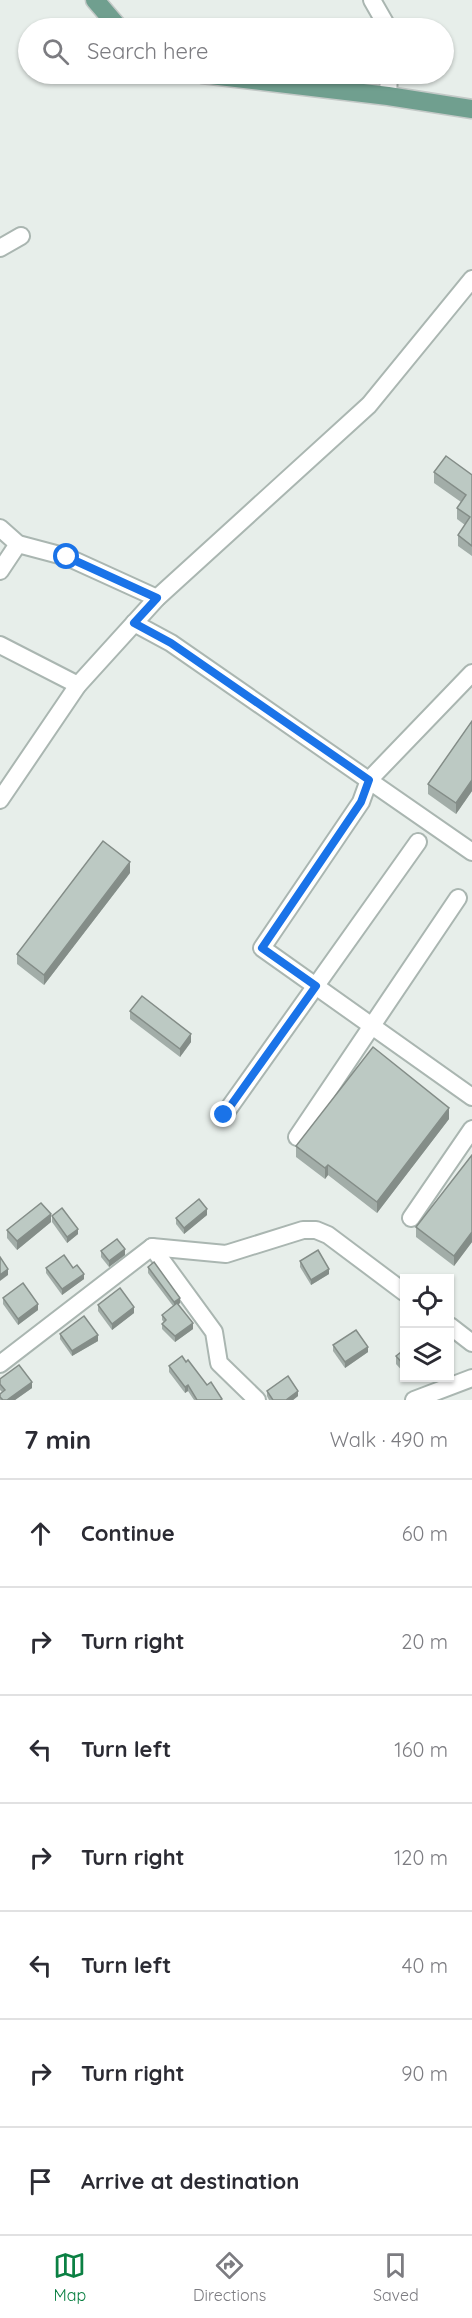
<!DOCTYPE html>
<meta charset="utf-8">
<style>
:root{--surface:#fff;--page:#f7f7f7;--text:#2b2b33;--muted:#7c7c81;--line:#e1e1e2;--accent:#0b8043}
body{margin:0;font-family:Quicksand,sans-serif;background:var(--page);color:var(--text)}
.controls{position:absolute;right:18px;bottom:18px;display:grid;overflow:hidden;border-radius:0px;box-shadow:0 2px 4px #0004}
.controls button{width:54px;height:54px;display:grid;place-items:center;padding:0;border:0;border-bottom:2px solid var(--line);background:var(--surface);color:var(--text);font:30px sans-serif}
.stop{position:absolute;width:18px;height:18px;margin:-14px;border:4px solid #1a73e8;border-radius:50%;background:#fff}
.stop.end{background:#1a73e8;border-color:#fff;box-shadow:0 2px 6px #0008}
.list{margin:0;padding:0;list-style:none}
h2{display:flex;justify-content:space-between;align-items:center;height:78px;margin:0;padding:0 24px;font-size:26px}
h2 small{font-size:20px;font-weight:400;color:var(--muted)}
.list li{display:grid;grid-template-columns:39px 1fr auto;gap:18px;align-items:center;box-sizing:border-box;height:108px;padding:0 24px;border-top:2px solid var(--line)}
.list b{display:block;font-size:22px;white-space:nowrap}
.list em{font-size:20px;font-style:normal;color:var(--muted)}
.icon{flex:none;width:33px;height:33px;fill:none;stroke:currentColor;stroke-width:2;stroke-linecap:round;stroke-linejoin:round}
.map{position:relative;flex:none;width:472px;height:1400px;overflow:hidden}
.search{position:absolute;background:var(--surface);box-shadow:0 2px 4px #0004;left:18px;right:18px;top:18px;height:66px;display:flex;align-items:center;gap:15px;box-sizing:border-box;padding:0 21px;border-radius:33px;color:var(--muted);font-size:22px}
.sheet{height:834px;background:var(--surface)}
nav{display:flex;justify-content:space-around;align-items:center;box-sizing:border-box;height:84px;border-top:2px solid var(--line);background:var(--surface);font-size:16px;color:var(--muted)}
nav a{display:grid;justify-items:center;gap:3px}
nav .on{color:var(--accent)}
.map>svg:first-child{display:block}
</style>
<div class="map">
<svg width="472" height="1400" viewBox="0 0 472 1400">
<rect width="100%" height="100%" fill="#e7eeea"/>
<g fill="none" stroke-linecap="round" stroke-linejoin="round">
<defs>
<g id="minor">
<path d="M372 0 388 28"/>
<path d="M388 96 389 74"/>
<path d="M0 248 21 236"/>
<path d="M0 528 18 544 67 557 157 598"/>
<path d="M0 571 18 544"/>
<path d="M134 623 171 643 472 852"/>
<path d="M0 645 78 685"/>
<path d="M472 673 369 780 361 802 262 948 472 1097"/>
<path d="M0 800 78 685 157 598 369 405 472 279"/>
<path d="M224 1115 418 842"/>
<path d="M297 1137 458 898"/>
<path d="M411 1218 472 1129"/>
<path d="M152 1247 226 1254 303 1230H316L328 1235 404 1292"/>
<path d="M450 1326 472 1343"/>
<path d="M0 1364 152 1247 214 1332 219 1363 257 1400"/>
<path d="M414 1400 472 1378"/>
</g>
<g id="major">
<path d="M95 0 119 28"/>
<path d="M202 74 388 96 472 109"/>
</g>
</defs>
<use href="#minor" stroke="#aab6b1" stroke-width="20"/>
<use href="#major" stroke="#c3c9c7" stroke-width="21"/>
<use href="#minor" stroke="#fff" stroke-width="16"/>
<use href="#major" stroke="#709f8f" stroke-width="18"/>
</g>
<g fill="#a2ada8">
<path d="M434 472 472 475V556L458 546V535L465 525 457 519V508L461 502 434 483Z"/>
<path d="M472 721V791L456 814 428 794V784Z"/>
<path d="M130 873 44 985 17 964V954Z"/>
<path d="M130 1011 191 1042 180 1057 130 1019Z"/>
<path d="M449 1119 377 1213 328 1175 325 1179 296 1157V1146Z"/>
<path d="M472 1155V1242L454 1266 416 1237V1227Z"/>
<path d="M207 1215 184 1234 176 1224V1218Z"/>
<path d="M52 1216 78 1234 67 1243 52 1222Z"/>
<path d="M51 1222 17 1250 7 1238V1230Z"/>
<path d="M101 1251 125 1255 109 1267 101 1257Z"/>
<path d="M300 1261 329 1274 311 1285 300 1267Z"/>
<path d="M148 1267 180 1303 178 1304 193 1329 175 1342 162 1329V1324L164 1322 162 1320V1315L173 1306 148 1273Z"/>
<path d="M46 1268H73L84 1279 62 1295 46 1273Z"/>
<path d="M3 1298 38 1310 18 1325 3 1304Z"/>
<path d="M98 1305 134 1313 112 1330 98 1311Z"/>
<path d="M60 1334 98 1341 72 1356 60 1339Z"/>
<path d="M333 1345 368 1352 345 1368 333 1351Z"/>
<path d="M405 1349V1374L396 1364V1356Z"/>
<path d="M186 1362 207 1385 222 1400H194L188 1391 185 1393 169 1372V1366Z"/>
<path d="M0 1379 32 1388 15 1400H0V1394L2 1392 0 1390Z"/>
<path d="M267 1391 298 1396 293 1400H269L267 1396Z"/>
</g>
<g fill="#848d88">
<path d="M472 780V791L456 814V803Z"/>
<path d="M130 862V873L44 985V975Z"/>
<path d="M191 1034V1042L180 1057V1049Z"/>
<path d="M449 1108V1119L377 1213V1202Z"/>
<path d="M328 1165V1175L325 1179V1168Z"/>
<path d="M207 1209V1215L184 1234V1228Z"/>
<path d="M51 1214V1222L17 1250V1241Z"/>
<path d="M78 1229V1234L67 1243V1237Z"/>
<path d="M472 1232V1242L454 1266V1256Z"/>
<path d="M125 1249V1255L109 1267V1261Z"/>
<path d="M8 1269V1275L0 1281V1275Z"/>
<path d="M329 1269V1274L311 1285V1280Z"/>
<path d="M84 1274V1279L62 1295V1289Z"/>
<path d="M180 1298V1303L174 1308V1302Z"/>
<path d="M38 1304V1310L18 1325V1319Z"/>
<path d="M134 1307V1313L112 1330V1324Z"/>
<path d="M193 1323V1329L175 1342V1336Z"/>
<path d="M98 1335V1341L72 1356V1351Z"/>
<path d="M368 1347V1352L345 1368V1362Z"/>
<path d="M32 1382V1388L15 1400H7Z"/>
<path d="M188 1385V1391L185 1393V1387Z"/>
<path d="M298 1391V1396L293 1400H286Z"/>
</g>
<g fill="#bcc9c3" stroke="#848d88" stroke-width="1.5">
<path d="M446 456 472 475V546L458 535 470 517 457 508 466 495 434 472Z"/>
<path d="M472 721V780L456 803 428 784Z"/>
<path d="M103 841 130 862 44 975 17 954Z"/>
<path d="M142 996 191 1034 180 1049 130 1011Z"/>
<path d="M373 1047 449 1108 377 1202 328 1165 325 1168 296 1146Z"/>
<path d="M472 1155V1232L454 1256 416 1227Z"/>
<path d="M199 1199 207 1209 184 1228 176 1218Z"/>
<path d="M41 1203 51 1214 17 1241 7 1230Z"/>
<path d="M62 1208 78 1229 67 1237 52 1216Z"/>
<path d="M117 1239 125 1249 109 1261 101 1251Z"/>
<path d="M318 1250 329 1269 311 1280 300 1261Z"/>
<path d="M64 1255 73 1268 77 1265 84 1274 62 1289 46 1268Z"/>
<path d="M0 1257 8 1269 0 1275Z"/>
<path d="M154 1262 180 1298 174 1302 148 1267Z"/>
<path d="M23 1283 38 1304 18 1319 3 1298Z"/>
<path d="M120 1288 134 1307 112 1324 98 1305Z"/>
<path d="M177 1303 193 1323 175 1336 162 1324 166 1320 162 1315Z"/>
<path d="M84 1316 98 1335 72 1351 60 1334Z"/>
<path d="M356 1330 368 1347 345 1362 333 1345Z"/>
<path d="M405 1349V1366L396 1356Z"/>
<path d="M182 1356 186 1362 188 1360 207 1385 211 1382 222 1399 220 1400H197L188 1385 185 1387 169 1366Z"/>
<path d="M19 1365 32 1382 7 1400H3L0 1397V1394L5 1390 0 1384V1379Z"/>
<path d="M288 1376 298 1391 286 1400H273L267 1391Z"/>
</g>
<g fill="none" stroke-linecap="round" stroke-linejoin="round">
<path stroke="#1a73e8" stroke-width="8" d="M67 557 157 598 134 623 171 643 369 780 361 802 262 948 316 986 224 1115"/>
</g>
</svg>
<div class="controls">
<button><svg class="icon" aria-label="locate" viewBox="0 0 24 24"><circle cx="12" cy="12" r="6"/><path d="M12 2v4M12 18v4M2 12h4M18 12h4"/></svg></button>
<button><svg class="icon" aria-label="layers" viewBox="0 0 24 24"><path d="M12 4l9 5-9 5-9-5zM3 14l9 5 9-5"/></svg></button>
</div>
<div class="stop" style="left:67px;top:557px"></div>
<div class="stop end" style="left:224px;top:1115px"></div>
<div class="search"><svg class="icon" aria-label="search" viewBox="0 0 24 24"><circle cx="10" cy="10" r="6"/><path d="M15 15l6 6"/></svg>Search here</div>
</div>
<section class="sheet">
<h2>7 min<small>Walk · 490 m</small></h2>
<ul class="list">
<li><svg class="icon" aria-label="ahead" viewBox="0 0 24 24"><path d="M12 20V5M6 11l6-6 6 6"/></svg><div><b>Continue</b></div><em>60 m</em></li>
<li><svg class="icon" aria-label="right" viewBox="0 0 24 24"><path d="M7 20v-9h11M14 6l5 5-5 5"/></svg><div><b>Turn right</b></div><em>20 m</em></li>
<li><svg class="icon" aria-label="left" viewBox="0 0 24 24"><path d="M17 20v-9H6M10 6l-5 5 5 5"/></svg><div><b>Turn left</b></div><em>160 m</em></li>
<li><svg class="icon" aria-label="right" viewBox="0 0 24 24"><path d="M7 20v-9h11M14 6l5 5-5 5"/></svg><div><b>Turn right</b></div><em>120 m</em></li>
<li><svg class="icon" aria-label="left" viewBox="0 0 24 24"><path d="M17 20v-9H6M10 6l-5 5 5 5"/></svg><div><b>Turn left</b></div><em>40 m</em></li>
<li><svg class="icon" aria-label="right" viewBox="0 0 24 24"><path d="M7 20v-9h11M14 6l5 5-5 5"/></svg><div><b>Turn right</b></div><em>90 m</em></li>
<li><svg class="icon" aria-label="arrive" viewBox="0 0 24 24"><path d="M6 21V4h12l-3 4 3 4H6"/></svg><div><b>Arrive at destination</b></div></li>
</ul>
</section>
<nav>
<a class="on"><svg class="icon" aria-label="map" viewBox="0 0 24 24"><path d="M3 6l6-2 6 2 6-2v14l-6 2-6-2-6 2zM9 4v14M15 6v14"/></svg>Map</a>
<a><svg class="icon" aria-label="directions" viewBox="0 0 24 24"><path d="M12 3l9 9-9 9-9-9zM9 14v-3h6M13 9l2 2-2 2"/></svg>Directions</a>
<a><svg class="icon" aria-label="saved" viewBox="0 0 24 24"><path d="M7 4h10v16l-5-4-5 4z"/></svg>Saved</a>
</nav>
